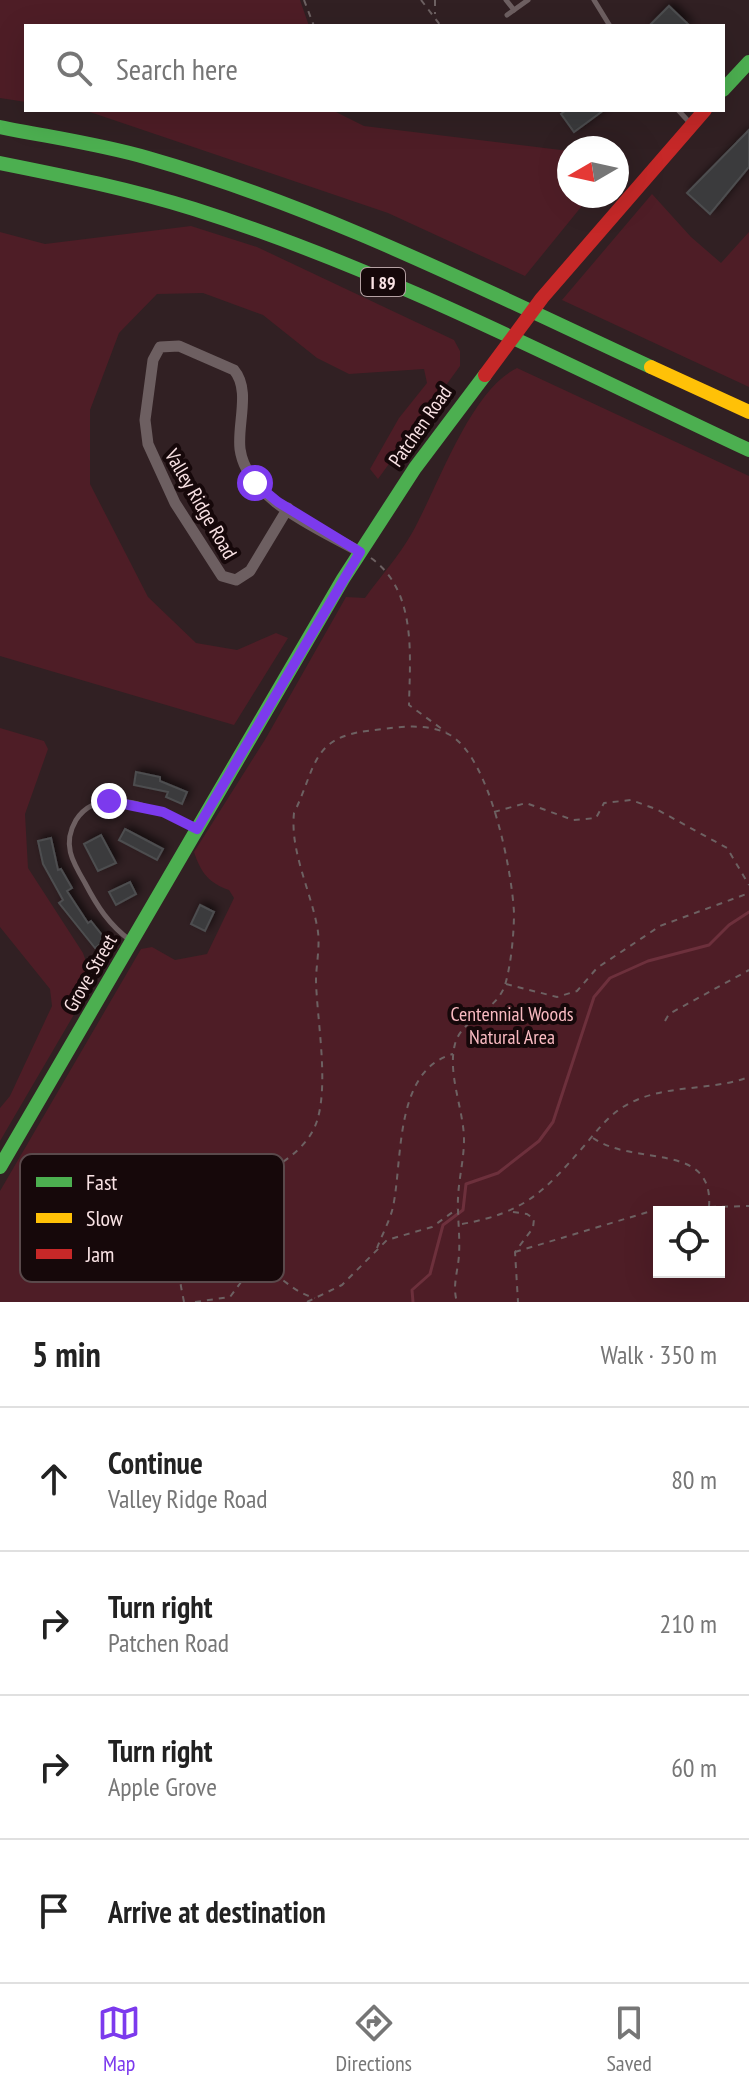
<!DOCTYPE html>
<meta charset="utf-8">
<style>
:root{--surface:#fff;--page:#f6f6f6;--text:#222;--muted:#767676;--line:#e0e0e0;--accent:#7c3aed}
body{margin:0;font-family:"PT Sans Narrow",sans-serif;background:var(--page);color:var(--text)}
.controls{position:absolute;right:24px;bottom:24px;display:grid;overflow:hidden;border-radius:0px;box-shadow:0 8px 32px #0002}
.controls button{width:72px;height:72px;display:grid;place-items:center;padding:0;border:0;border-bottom:2px solid var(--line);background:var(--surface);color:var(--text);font:40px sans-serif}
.compass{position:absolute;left:557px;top:136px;width:72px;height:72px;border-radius:50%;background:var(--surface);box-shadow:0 8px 32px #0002;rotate:261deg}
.stop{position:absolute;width:24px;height:24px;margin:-18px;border:6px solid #7c3aed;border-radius:50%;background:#fff}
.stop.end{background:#7c3aed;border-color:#fff;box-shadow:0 2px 8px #0008}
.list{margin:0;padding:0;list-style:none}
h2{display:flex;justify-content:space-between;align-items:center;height:104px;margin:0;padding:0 32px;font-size:34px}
h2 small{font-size:26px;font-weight:400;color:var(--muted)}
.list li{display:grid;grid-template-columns:52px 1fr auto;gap:24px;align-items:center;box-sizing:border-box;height:144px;padding:0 32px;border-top:2px solid var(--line)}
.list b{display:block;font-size:30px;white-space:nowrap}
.list p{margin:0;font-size:26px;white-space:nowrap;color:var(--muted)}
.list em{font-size:26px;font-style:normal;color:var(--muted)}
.icon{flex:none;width:44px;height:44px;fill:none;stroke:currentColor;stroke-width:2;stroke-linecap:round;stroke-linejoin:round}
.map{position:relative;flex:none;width:749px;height:1302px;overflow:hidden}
.search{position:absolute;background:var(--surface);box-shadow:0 8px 32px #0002;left:24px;right:24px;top:24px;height:88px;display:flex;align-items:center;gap:20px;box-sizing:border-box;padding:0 28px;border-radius:0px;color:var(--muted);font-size:30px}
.sheet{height:680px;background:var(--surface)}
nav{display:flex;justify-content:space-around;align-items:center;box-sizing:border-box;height:112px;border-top:2px solid var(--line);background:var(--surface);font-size:22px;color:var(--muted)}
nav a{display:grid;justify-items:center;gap:4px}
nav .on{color:var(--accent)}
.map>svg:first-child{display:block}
</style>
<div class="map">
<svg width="749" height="1302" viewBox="0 0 749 1302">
<defs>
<filter id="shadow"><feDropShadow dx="3.5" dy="-3.5" stdDeviation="4" flood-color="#0009"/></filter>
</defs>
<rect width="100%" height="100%" fill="#312023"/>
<g fill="#4e1d26" fill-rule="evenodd">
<path d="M0 0H300L309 26H26V102L0 98Z"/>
<path d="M84 110H332L364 126 569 151V196H590L525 276 388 213Z"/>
<path d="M652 194 691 237 721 263 749 232V387L562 300Z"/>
<path d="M191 226 257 247 454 340 460 351V366L378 479 370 469 399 418 427 383 424 369 349 374 317 358 263 315 203 293 157 294 119 333 90 410V484L148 597 196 643 237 650 276 633 288 638 234 725 0 656V232L45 244Z"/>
<path d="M517 368 749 476V1302H0V1191L141 949 152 947 175 960 207 954 234 898 229 890C209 883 201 873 194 852L266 738 346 597 365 598C380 577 399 556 412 533 437 489 470 390 517 368ZM659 1212H719V1272H659Z"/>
<path d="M0 728 44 741 48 749 25 814 28 868 83 953 93 982 0 1141V1108L10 1096 52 1006 50 989 0 927Z"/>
</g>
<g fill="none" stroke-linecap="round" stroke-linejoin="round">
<path stroke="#6d303c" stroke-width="3" d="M413 1302 412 1290 430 1274 443 1225 463 1210 466 1184 498 1173 539 1141 553 1122 594 997 610 978 648 961 709 945 729 925 749 912"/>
</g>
<g fill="#3b3b3d" stroke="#4d4e50" stroke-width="2" filter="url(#shadow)">
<path d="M669 6 690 26H649Z"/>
<path d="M566 110H604L574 132 561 114Z"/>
<path d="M749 130V167L710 214 687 193Z"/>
<path d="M136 772 160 777V781L187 792 182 804 166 797 168 792 134 785Z"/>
<path d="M125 829 163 849 157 860 119 840Z"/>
<path d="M101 835 116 863 98 871 84 844Z"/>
<path d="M51 838 58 870 61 869 72 888 67 891 88 923 91 921 106 940 95 948 59 903 63 900 43 864 38 841Z"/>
<path d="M130 882 136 894 116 905 109 892Z"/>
<path d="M200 905 214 912 205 931 191 924Z"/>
</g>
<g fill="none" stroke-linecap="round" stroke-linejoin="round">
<g stroke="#6d6162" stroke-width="2" stroke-dasharray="6 6" stroke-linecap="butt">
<path d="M304 0 314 26"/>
<path d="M421 0 441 26"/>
<path d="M435 0V14"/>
<path d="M371 558C417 591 410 655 409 705L446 732"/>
<path d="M494 812 526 803 573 820 596 818 604 803 631 800 656 809 727 848 749 885"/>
<path d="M506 984 557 997 577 991 597 968 660 926 749 893"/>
<path d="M665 1021 669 1014 749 970"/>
<path d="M593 1138C635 1167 714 1141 709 1207L680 1212"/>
<path d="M710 1207 749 1206"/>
<path d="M513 1212 527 1214 534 1219 533 1228 515 1252 518 1302"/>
<path d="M462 1224C524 1213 544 1192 584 1146 596 1132 607 1117 623 1107 661 1083 709 1092 749 1077"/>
<path d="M377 1248C382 1235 390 1220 393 1207 403 1159 394 1070 453 1054"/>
<path d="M515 1252 648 1212H675"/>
<path d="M184 1302C181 1286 177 1270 179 1254 191 1188 298 1180 317 1121 329 1083 317 1020 316 981 316 964 321 944 317 926 310 889 290 851 294 813 316 768 311 738 367 731 394 728 425 721 450 735 490 758 512 870 514 913 514 934 511 965 505 985 496 1012 462 1018 455 1044 447 1074 464 1110 464 1140 464 1162 457 1185 458 1207 458 1222 460 1238 459 1255 458 1271 452 1286 457 1302"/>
<path d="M195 1302 230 1297 253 1266C283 1272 286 1290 315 1298"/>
<path d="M307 1302 342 1285 387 1240 432 1227 457 1209"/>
</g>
<g stroke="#6d5f61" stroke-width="5">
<path d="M506 0 514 10"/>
<path d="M594 0 610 26"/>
<path d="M507 15 528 0"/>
<path d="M678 110 691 124"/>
<path d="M131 941C109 925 97 906 85 883 72 861 62 844 76 820 101 780 164 812 195 827"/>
</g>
<path stroke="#6d5f61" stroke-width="11" d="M288 508 250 571 236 580 222 576 175 503 148 444 145 420 153 360 160 347 179 346 234 370C251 390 237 424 240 449 247 500 320 529 360 552"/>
<g stroke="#4caf50" stroke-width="14">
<path d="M723 90 749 62"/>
<path d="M0 127C49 137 100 144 148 158 323 208 486 291 651 367"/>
<path d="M0 163C65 176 130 189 194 209 387 270 567 365 749 450"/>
<path d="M0 1167 343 579 415 468 485 375"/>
</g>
<path stroke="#ffc107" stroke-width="14" d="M651 367 749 412"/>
<path stroke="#c62828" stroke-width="14" d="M485 375 542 298 705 110"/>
</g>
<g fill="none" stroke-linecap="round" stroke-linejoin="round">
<path stroke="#7c3aed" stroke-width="10" d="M109 801 163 812 197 829 360 552 278 502 255 483"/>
</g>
<g text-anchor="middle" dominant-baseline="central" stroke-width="8" stroke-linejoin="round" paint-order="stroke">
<rect fill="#16080a" stroke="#b5a1a3" stroke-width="2" x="361" y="268" width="44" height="28" rx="6"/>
<g font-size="18" font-weight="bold" fill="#f9e2e4">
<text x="383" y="282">I 89</text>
</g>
<g font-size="20" fill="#f9e2e4" stroke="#16080a">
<text transform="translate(420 426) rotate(-55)">Patchen Road</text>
<text transform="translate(201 504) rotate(60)">Valley Ridge Road</text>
<text transform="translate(90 973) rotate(-60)">Grove Street</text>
</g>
<g font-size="20" fill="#f9bac1" stroke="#16080a">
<text x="512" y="1014">Centennial Woods<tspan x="512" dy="23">Natural Area</tspan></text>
</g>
</g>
<rect x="20" y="1154" width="264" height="128" rx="12" fill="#16080a" stroke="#5a494b" stroke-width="2"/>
<rect x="36" y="1177" width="36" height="10" fill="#4caf50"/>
<rect x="36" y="1213" width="36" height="10" fill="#ffc107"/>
<rect x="36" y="1249" width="36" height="10" fill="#c62828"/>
<g font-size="22" fill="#f9e2e4">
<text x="86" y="1190">Fast</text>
<text x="86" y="1226">Slow</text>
<text x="86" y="1262">Jam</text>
</g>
</svg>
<div class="controls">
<button><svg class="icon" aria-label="locate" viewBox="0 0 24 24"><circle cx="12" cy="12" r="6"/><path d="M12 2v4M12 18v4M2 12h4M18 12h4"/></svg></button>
</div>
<svg class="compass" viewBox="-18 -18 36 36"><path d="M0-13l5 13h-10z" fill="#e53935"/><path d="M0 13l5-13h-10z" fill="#767676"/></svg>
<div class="stop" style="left:255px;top:483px"></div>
<div class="stop end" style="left:109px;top:801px"></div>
<div class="search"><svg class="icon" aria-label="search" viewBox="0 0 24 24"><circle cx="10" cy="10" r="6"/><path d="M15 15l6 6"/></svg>Search here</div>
</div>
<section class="sheet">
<h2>5 min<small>Walk · 350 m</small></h2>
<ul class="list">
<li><svg class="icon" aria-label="ahead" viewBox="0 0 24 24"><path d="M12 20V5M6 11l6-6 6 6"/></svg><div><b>Continue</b><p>Valley Ridge Road</p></div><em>80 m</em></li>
<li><svg class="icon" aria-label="right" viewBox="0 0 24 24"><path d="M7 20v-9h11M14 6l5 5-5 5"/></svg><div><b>Turn right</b><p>Patchen Road</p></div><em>210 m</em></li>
<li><svg class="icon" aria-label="right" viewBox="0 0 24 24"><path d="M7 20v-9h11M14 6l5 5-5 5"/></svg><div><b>Turn right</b><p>Apple Grove</p></div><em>60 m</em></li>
<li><svg class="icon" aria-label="arrive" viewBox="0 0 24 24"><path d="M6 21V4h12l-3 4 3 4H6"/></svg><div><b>Arrive at destination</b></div></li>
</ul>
</section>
<nav>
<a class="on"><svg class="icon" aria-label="map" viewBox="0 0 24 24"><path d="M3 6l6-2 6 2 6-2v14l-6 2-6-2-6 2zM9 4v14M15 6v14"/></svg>Map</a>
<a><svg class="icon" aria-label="directions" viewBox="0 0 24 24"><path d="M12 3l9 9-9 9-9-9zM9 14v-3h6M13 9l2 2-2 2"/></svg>Directions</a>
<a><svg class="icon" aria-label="saved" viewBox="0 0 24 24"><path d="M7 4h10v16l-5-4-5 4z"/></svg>Saved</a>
</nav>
